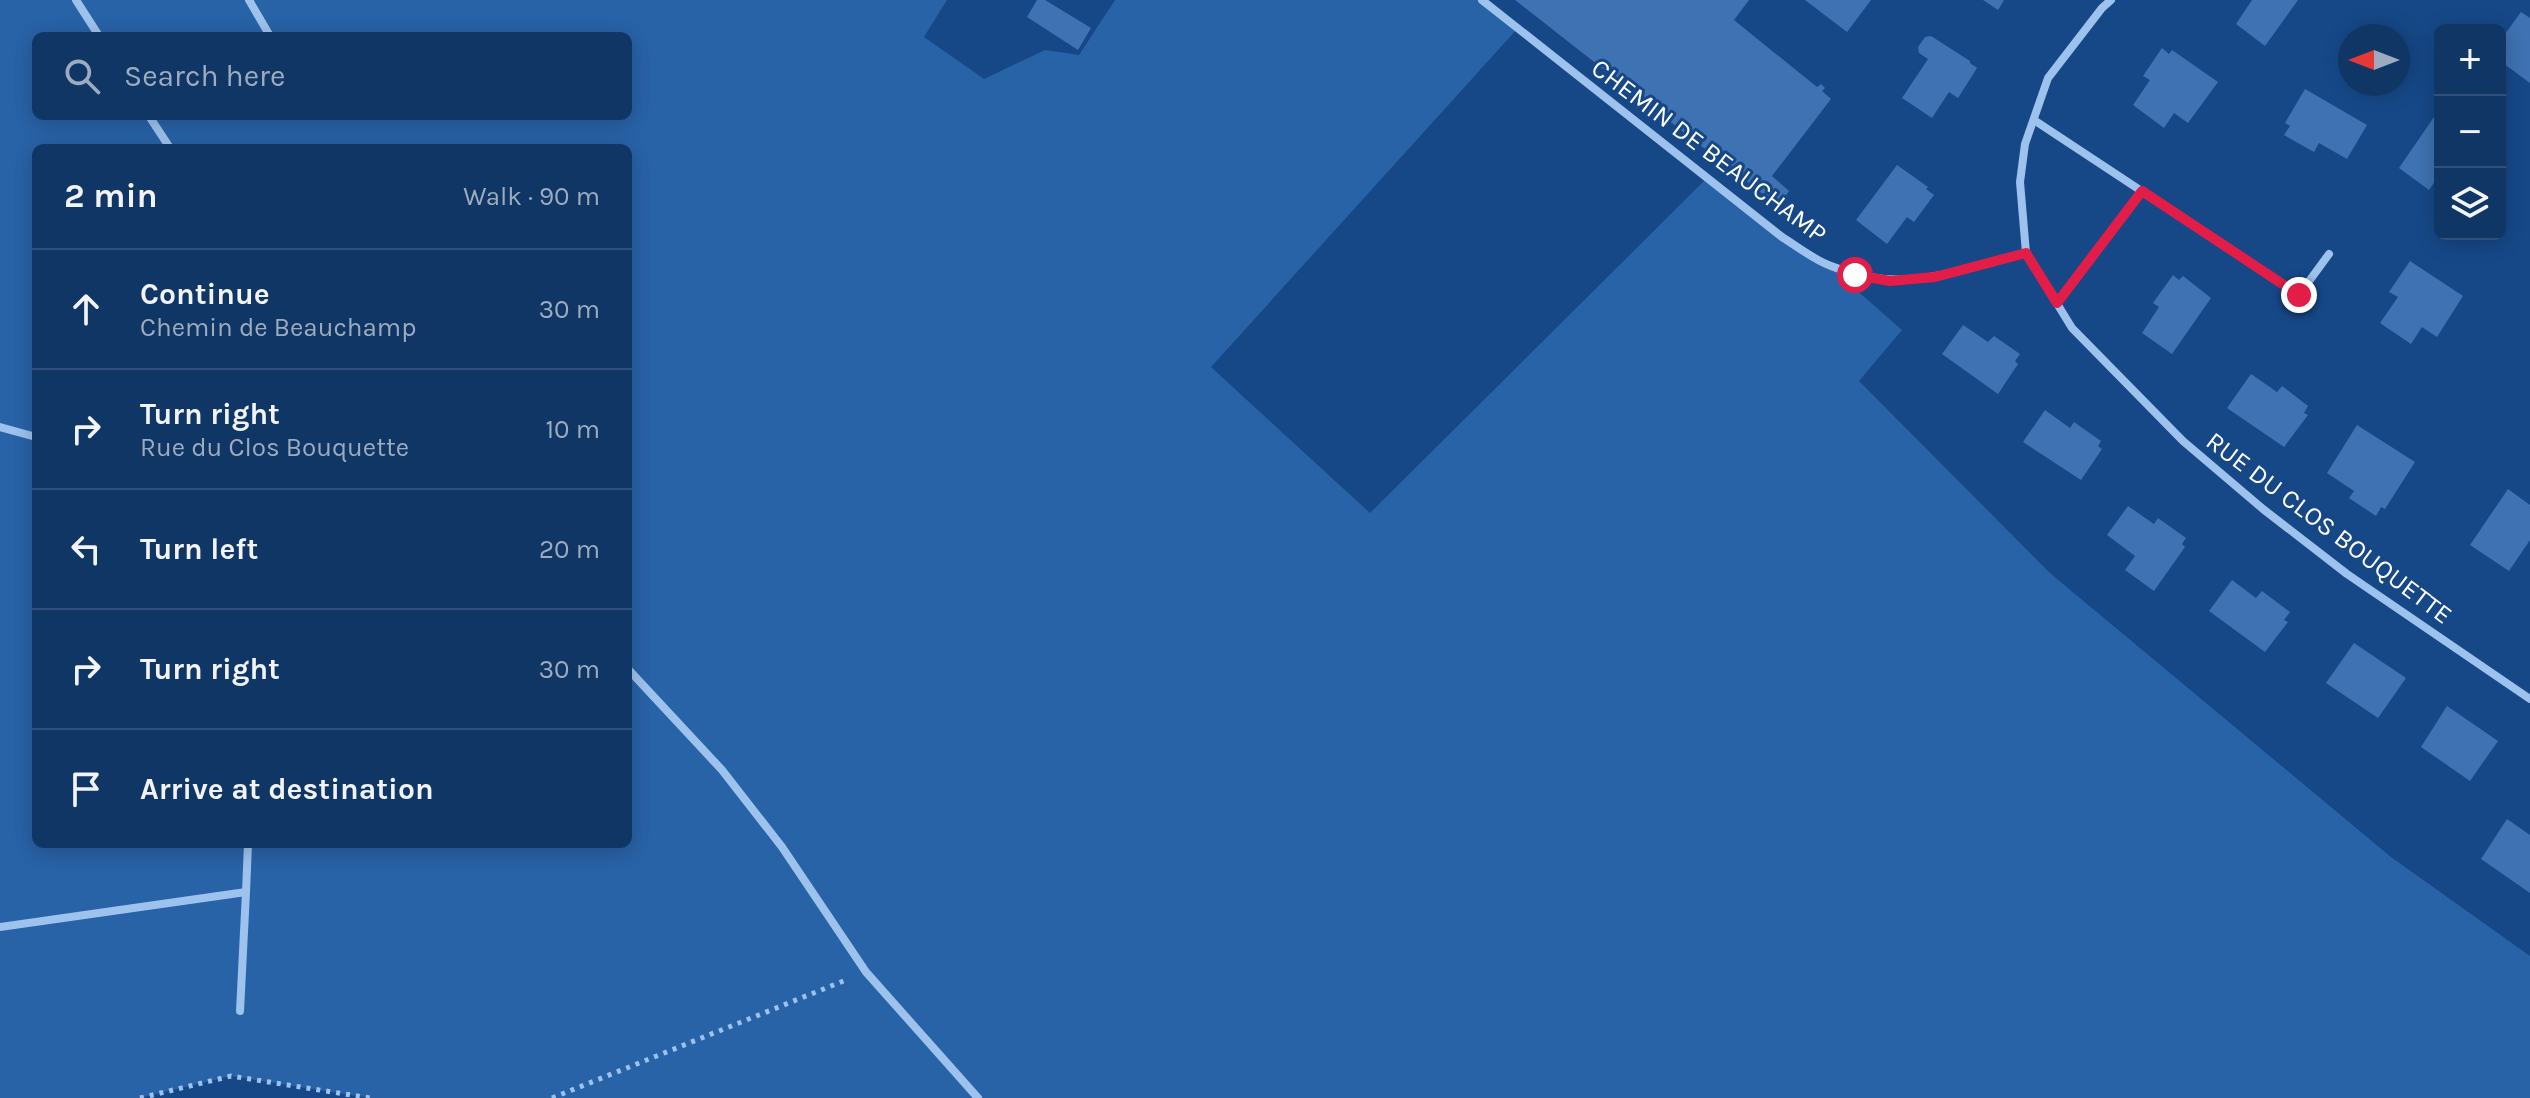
<!DOCTYPE html>
<meta charset="utf-8">
<style>
:root{--surface:#103666;--page:#193e6c;--text:#f1f3f6;--muted:#9cabbf;--line:#30507a}
body{margin:0;font-family:Karla,sans-serif;background:var(--page);color:var(--text)}
.controls{position:absolute;right:24px;top:24px;display:grid;overflow:hidden;border-radius:12px;box-shadow:0 4px 20px #0003}
.controls button{width:72px;height:72px;display:grid;place-items:center;padding:0;border:0;border-bottom:2px solid var(--line);background:var(--surface);color:var(--text);font:40px sans-serif}
.compass{position:absolute;left:2338px;top:24px;width:72px;height:72px;border-radius:50%;background:var(--surface);box-shadow:0 4px 20px #0003;rotate:270deg}
.stop{position:absolute;width:24px;height:24px;margin:-18px;border:6px solid #e11d48;border-radius:50%;background:#fff}
.stop.end{background:#e11d48;border-color:#fff;box-shadow:0 2px 8px #0008}
.list{margin:0;padding:0;list-style:none}
h2{display:flex;justify-content:space-between;align-items:center;height:104px;margin:0;padding:0 32px;font-size:34px}
h2 small{font-size:26px;font-weight:400;color:var(--muted)}
.list li{display:grid;grid-template-columns:52px 1fr auto;gap:24px;align-items:center;box-sizing:border-box;height:120px;padding:0 32px;border-top:2px solid var(--line)}
.list b{display:block;font-size:30px;white-space:nowrap}
.list p{margin:0;font-size:26px;white-space:nowrap;color:var(--muted)}
.list em{font-size:26px;font-style:normal;color:var(--muted)}
.icon{flex:none;width:44px;height:44px;fill:none;stroke:currentColor;stroke-width:2;stroke-linecap:round;stroke-linejoin:round}
.map{position:relative;flex:none;width:2530px;height:1098px;overflow:hidden}
.search{position:absolute;background:var(--surface);box-shadow:0 4px 20px #0003;left:32px;top:32px;width:600px;height:88px;display:flex;align-items:center;gap:20px;box-sizing:border-box;padding:0 28px;border-radius:12px;color:var(--muted);font-size:30px}
.panel{position:absolute;background:var(--surface);box-shadow:0 4px 20px #0003;left:32px;top:144px;width:600px;height:704px;border-radius:12px}
.map>svg:first-child{display:block}
</style>
<div class="map">
<svg width="2530" height="1098" viewBox="0 0 2530 1098">
<rect width="100%" height="100%" fill="#164888"/>
<path fill="#2862a7" fill-rule="evenodd" d="M0 0H947L924 37 984 79 1045 50 1079 55 1115 0H1482L1518 28 1211 367 1370 513 1707 178 1828 265 1902 330 1859 381 2051 574 2391 857 2530 956V1098H370L231 1076 140 1098H0ZM36 36H628V116H36ZM36 148H628V844H36Z"/>
<g fill="#3e72b2">
<path d="M1037 0H1045L1091 28 1078 50 1027 17Z"/>
<path d="M1515 0H1749L1734 20 1817 87 1821 84 1825 88 1822 91 1831 99 1772 176 1789 191 1779 205 1760 192 1714 156 1717 151 1709 145 1705 149Z"/>
<path d="M1805 0H1871L1847 32Z"/>
<path d="M1983 0H2004L1998 10Z"/>
<path d="M2252 0H2298L2265 46 2236 24Z"/>
<path d="M2521 12 2530 18V83L2500 61V41Z"/>
<path d="M1931 36 1970 61V63L1977 68 1958 98 1949 92 1932 118 1902 98 1928 59 1919 53 1918 47 1925 37Z"/>
<path d="M2162 48 2169 54 2172 50 2218 82 2188 123 2174 113 2164 128 2133 105 2150 80 2143 76Z"/>
<path d="M2305 89 2367 125 2347 159 2319 143 2314 152 2284 135 2290 126 2285 123Z"/>
<path d="M2434 117 2440 121V174L2429 190 2399 168Z"/>
<path d="M1897 165 1928 187 1926 189 1934 195 1914 222 1907 217 1887 244 1856 220Z"/>
<path d="M2410 261 2463 296 2437 337 2422 327 2411 344 2380 323 2398 297 2389 292Z"/>
<path d="M2173 275 2179 280 2183 276 2211 298 2172 354 2142 333 2159 307 2153 303Z"/>
<path d="M1963 325 1988 342 1994 336 2020 354 2015 361 2018 364 1998 394 1942 354Z"/>
<path d="M2251 374 2277 392 2282 386 2308 406 2304 413 2308 415 2284 447 2227 408Z"/>
<path d="M2045 410 2070 428 2074 422 2101 441 2098 446 2102 449 2081 480 2023 442Z"/>
<path d="M2357 425 2415 462 2385 509 2381 507 2376 516 2349 498 2354 491 2327 473Z"/>
<path d="M2508 489 2530 505V540L2509 571 2470 545Z"/>
<path d="M2128 506 2154 524 2158 518 2186 538 2182 544 2185 547 2154 591 2125 570 2135 556 2107 535Z"/>
<path d="M2232 580 2256 598 2262 591 2290 612 2284 620 2288 622 2265 652 2209 611Z"/>
<path d="M2354 643 2406 678 2378 718 2326 683Z"/>
<path d="M2447 706 2498 741 2470 781 2421 747Z"/>
<path d="M2507 819 2530 835V893L2481 859Z"/>
</g>
<g fill="none" stroke-linecap="round" stroke-linejoin="round">
<g stroke="#9dc2ee" stroke-width="5" stroke-dasharray="4 6" stroke-linecap="butt">
<path d="M2072 283 2129 208"/>
<path d="M140 1098 231 1076 370 1098"/>
<path d="M552 1098 846 980"/>
</g>
<g stroke="#9dc2ee" stroke-width="8">
<path d="M76 0 99 36"/>
<path d="M249 0 270 36"/>
<path d="M1482 0 1782 237C1798 247 1814 260 1831 266 1900 295 1958 271 2026 253"/>
<path d="M2111 0 2102 8 2048 78 2025 144 2020 182 2026 253 2072 328 2183 441 2263 509 2347 574 2530 699"/>
<path d="M149 116 170 148"/>
<path d="M2034 120 2299 295 2329 254"/>
<path d="M0 427 36 437"/>
<path d="M628 669 722 770 782 847 866 972 978 1098"/>
<path d="M0 927 246 892 248 844"/>
<path d="M240 1011 246 892"/>
</g>
</g>
<g fill="none" stroke-linecap="round" stroke-linejoin="round">
<path stroke="#e11d48" stroke-width="10" d="M1855 275 1890 281 1935 277 2026 253 2057 303 2142 191 2299 295"/>
</g>
<g text-anchor="middle" dominant-baseline="central" stroke-width="6" stroke-linejoin="round" paint-order="stroke">
<g font-size="26" fill="#fff" stroke="#164888">
<text transform="translate(1709 151) rotate(37)">CHEMIN DE BEAUCHAMP</text>
<text transform="translate(2329 528) rotate(37)">RUE DU CLOS BOUQUETTE</text>
</g>
</g>
</svg>
<div class="controls">
<button>+</button>
<button>−</button>
<button><svg class="icon" aria-label="layers" viewBox="0 0 24 24"><path d="M12 4l9 5-9 5-9-5zM3 14l9 5 9-5"/></svg></button>
</div>
<svg class="compass" viewBox="-18 -18 36 36"><path d="M0-13l5 13h-10z" fill="#e53935"/><path d="M0 13l5-13h-10z" fill="#9cabbf"/></svg>
<div class="stop" style="left:1855px;top:275px"></div>
<div class="stop end" style="left:2299px;top:295px"></div>
<div class="search"><svg class="icon" aria-label="search" viewBox="0 0 24 24"><circle cx="10" cy="10" r="6"/><path d="M15 15l6 6"/></svg>Search here</div>
<section class="panel">
<h2>2 min<small>Walk · 90 m</small></h2>
<ul class="list">
<li><svg class="icon" aria-label="ahead" viewBox="0 0 24 24"><path d="M12 20V5M6 11l6-6 6 6"/></svg><div><b>Continue</b><p>Chemin de Beauchamp</p></div><em>30 m</em></li>
<li><svg class="icon" aria-label="right" viewBox="0 0 24 24"><path d="M7 20v-9h11M14 6l5 5-5 5"/></svg><div><b>Turn right</b><p>Rue du Clos Bouquette</p></div><em>10 m</em></li>
<li><svg class="icon" aria-label="left" viewBox="0 0 24 24"><path d="M17 20v-9H6M10 6l-5 5 5 5"/></svg><div><b>Turn left</b></div><em>20 m</em></li>
<li><svg class="icon" aria-label="right" viewBox="0 0 24 24"><path d="M7 20v-9h11M14 6l5 5-5 5"/></svg><div><b>Turn right</b></div><em>30 m</em></li>
<li><svg class="icon" aria-label="arrive" viewBox="0 0 24 24"><path d="M6 21V4h12l-3 4 3 4H6"/></svg><div><b>Arrive at destination</b></div></li>
</ul>
</section>
</div>
